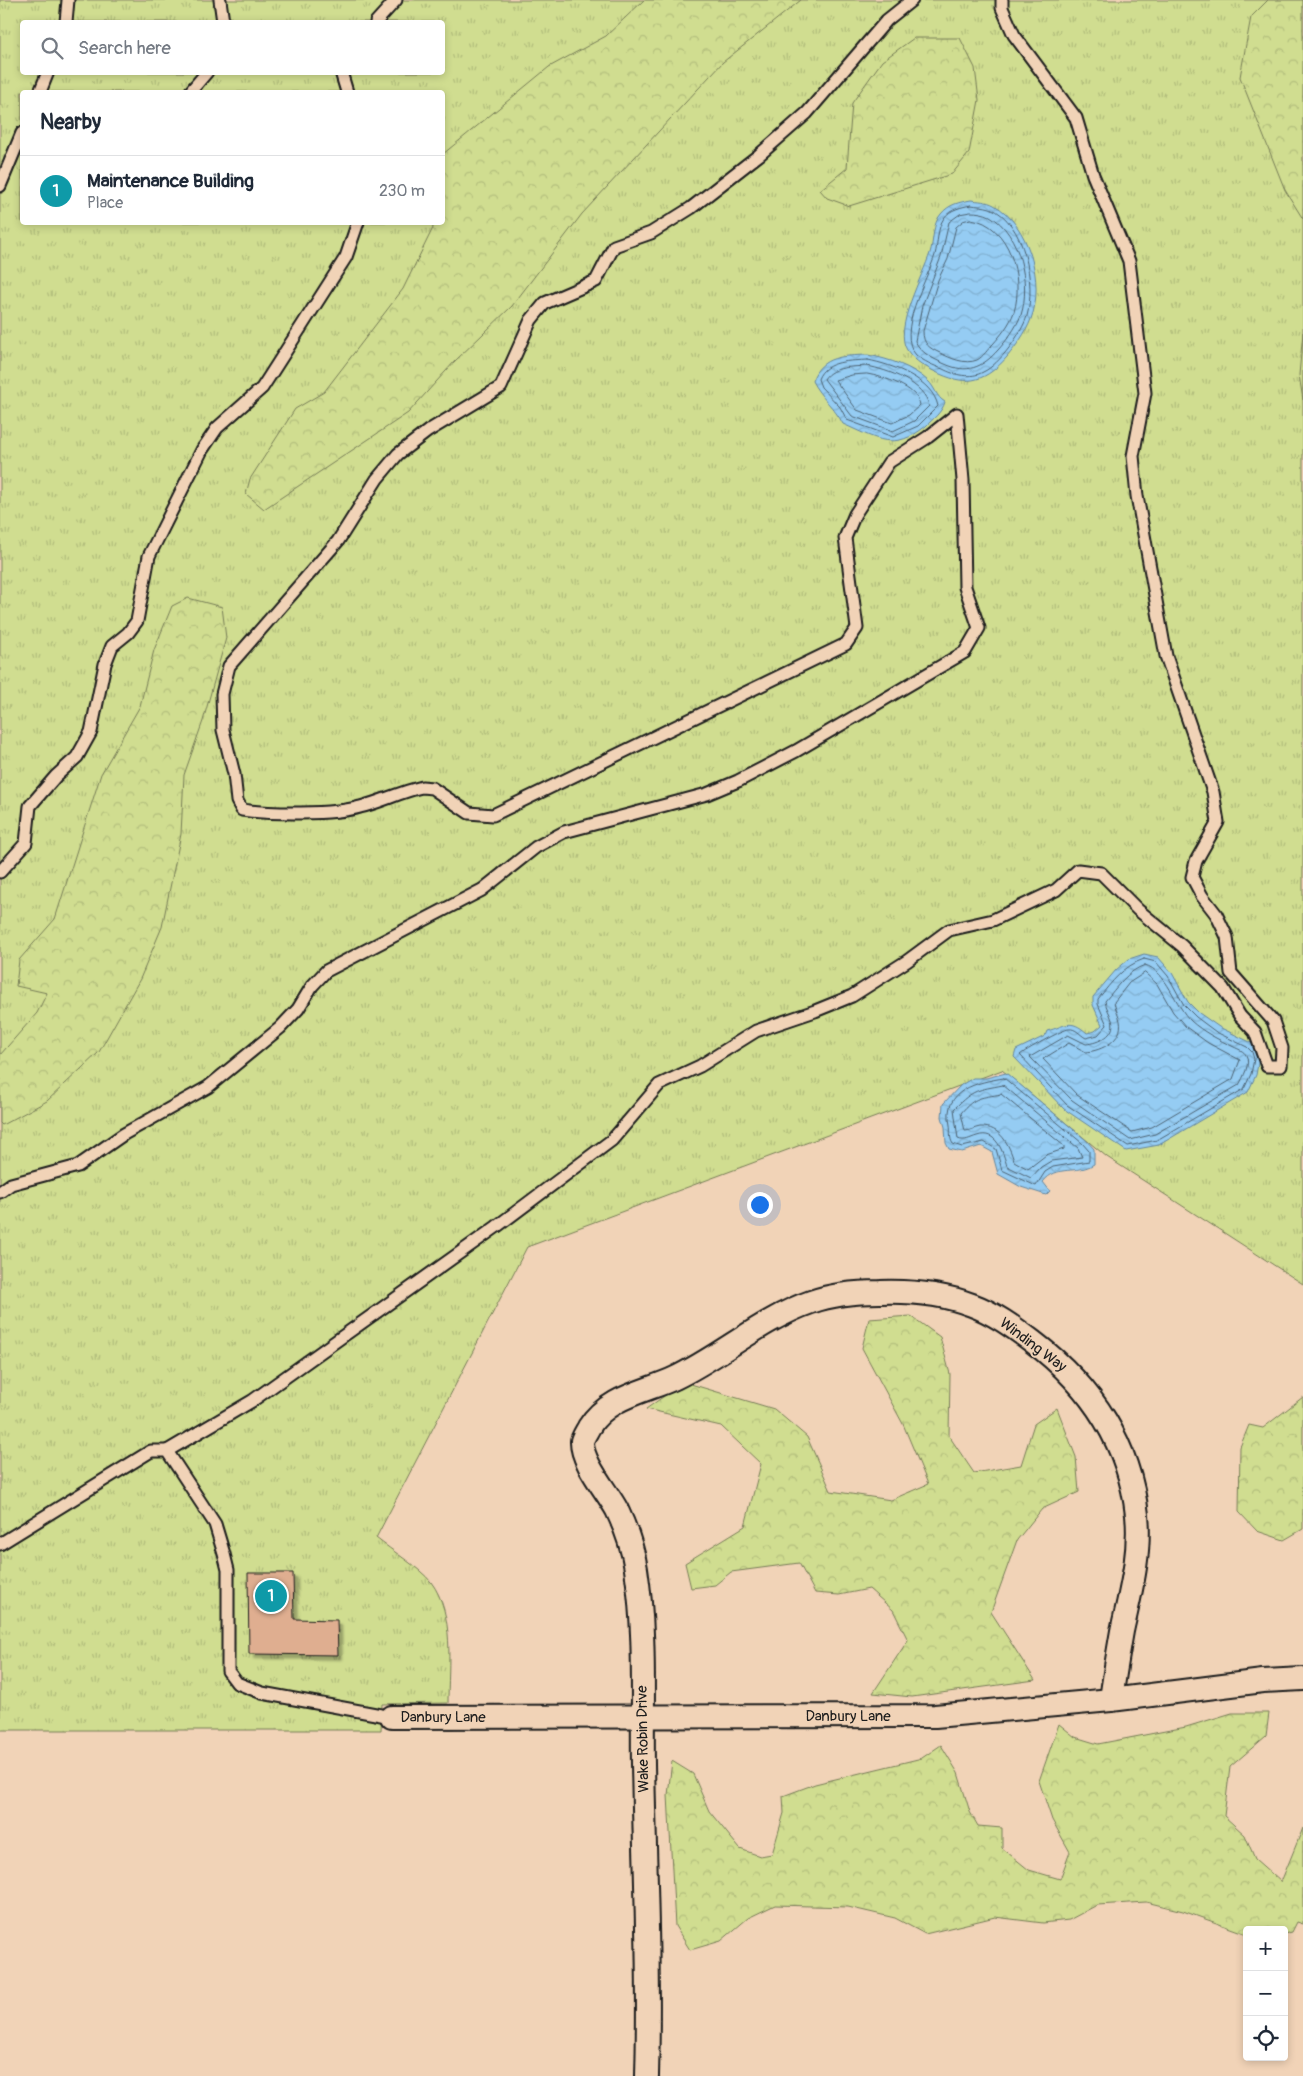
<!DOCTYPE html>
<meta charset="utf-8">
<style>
:root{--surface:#fff;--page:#f2f2f3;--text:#1f2937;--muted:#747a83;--line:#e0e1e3;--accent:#d1495b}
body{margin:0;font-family:Pangolin,sans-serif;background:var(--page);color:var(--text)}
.controls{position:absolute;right:15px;bottom:15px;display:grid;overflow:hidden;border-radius:5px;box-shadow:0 2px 8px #0003}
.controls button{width:45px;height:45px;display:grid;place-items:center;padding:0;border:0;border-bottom:1px solid var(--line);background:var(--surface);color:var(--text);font:25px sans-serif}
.you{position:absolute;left:759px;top:1204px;width:18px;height:18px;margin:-12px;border:4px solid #fff;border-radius:50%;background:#1a73e8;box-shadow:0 0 0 8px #1a73e833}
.badge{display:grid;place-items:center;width:32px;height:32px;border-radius:50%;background:var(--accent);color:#fff;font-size:16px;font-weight:700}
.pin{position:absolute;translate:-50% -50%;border:2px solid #fff;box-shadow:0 1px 5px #0006}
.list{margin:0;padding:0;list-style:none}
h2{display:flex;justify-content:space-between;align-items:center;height:65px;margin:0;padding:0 20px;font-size:21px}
h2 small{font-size:16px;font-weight:400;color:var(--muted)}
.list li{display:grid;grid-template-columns:32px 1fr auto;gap:15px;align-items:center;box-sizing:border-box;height:70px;padding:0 20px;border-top:1px solid var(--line)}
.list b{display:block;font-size:19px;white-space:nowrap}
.list p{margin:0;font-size:16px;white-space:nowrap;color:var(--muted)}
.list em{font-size:16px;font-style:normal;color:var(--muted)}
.icon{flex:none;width:28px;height:28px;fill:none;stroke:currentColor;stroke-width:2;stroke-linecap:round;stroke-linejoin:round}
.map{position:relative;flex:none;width:1303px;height:2076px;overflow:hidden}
.search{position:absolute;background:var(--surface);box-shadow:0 2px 8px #0003;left:20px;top:20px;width:425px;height:55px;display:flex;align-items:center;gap:12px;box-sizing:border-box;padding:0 18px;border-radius:5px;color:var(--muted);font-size:19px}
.panel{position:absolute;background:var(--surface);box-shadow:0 2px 8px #0003;left:20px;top:90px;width:425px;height:135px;border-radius:5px}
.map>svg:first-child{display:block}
</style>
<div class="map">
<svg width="1303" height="2076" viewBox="0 0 1303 2076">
<defs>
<pattern id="grass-tufts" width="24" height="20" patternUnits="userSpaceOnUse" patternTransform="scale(1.25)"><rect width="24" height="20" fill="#d0dd90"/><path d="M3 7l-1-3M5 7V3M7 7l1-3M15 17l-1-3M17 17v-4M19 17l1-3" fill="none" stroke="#b2bd7c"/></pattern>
<pattern id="forest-crowns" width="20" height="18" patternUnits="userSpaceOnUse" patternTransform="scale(1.25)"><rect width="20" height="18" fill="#d0dd90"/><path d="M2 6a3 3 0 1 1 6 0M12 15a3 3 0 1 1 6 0" fill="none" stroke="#b2bd7c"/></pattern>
<pattern id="water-waves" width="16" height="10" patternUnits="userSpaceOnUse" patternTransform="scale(1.25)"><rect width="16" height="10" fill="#95ccf3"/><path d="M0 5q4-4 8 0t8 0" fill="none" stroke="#80afd0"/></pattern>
<filter id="shadow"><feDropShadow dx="4.5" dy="4.5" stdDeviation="1" flood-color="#0004"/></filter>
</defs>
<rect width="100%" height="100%" fill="#f1d3b7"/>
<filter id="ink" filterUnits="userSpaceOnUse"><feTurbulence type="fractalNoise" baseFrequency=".02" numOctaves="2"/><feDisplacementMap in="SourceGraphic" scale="10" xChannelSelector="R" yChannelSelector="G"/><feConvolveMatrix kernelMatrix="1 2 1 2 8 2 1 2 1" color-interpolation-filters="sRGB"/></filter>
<g filter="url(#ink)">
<path fill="url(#grass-tufts)" stroke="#767c56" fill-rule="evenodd" d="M0 0H1303V1284L1107 1157 1002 1070 527 1247 376 1538C391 1550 420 1568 431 1582 455 1614 448 1665 448 1703L382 1704 381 1730H0ZM22 22H442V72H22ZM22 92H442V222H22Z"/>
<g fill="url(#forest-crowns)" stroke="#767c56">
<path d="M644 0H801L723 62 582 214 512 306 455 361 408 413 264 509 246 494 250 479 295 409 324 392 403 289 433 228 432 223 442 222 443 154 549 67 606 36Z"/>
<path d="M1268 0H1303V219L1285 190 1240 77 1251 17Z"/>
<path d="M914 38H960L975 68 979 100 969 153 952 174 849 206 827 198 820 190 847 168 852 103 882 61Z"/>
<path d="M1303 332V400L1299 375Z"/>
<path d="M188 598 222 607 226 638 203 721 184 775 181 834 162 927 140 979 99 1052 47 1101 2 1125 0 1123V1055L37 1013 47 993 16 986 19 960 55 919 101 774 140 706 154 650 172 606Z"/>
<path d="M911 1316 940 1337 950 1374 949 1436 974 1473 1021 1465 1034 1424 1057 1408 1076 1457 1079 1492 1042 1509 1017 1540 991 1612 1035 1680 912 1697 873 1693 908 1640 893 1610 869 1589 839 1595 815 1593 799 1563 731 1572 715 1585 691 1588 685 1563 745 1526 761 1464 721 1426 646 1409 684 1382 774 1409 807 1437 831 1491 891 1500 928 1484 903 1424 862 1348 869 1319Z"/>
<path d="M1303 1397V1529L1284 1540 1257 1531 1239 1512 1240 1447 1249 1425 1263 1428Z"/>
<path d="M1232 1713H1269L1266 1736 1230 1767 1224 1816 1245 1835 1255 1859 1281 1882 1303 1828V1924L1297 1922 1292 1932 1284 1934V1930H1247V1934L1183 1911 1146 1902 1097 1905 1069 1920 1043 1923 995 1917 925 1934 895 1918 848 1907 775 1905 748 1918 721 1941 690 1950 675 1926 668 1795 672 1761 693 1774 709 1811 740 1849 760 1856 772 1854 784 1813 783 1796 815 1784 922 1758 941 1745 958 1773 970 1812 978 1826 1002 1828V1848L1029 1870 1060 1879 1070 1852 1052 1820 1039 1781 1059 1724 1075 1737 1098 1744 1186 1727Z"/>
</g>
<g fill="url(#water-waves)" stroke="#65869d">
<path d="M971 200C978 201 987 201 994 205 1029 224 1045 283 1031 319 1026 333 1016 346 1007 357 987 380 969 387 940 374 927 368 915 362 907 350 893 329 923 275 930 253 934 241 932 224 941 214 949 204 960 202 971 200Z"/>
<path d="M868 355C889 359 913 367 928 381 935 387 936 397 945 402 942 412 933 419 926 426 894 452 877 439 843 424 835 408 820 397 812 381 821 355 844 356 868 355Z"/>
<path d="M1144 954 1158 957 1172 973 1188 1002 1199 1013 1219 1027 1250 1042 1257 1049 1259 1058 1256 1075 1248 1092 1159 1145 1126 1151 1064 1109 1014 1057 1016 1050 1045 1036 1047 1031C1066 1026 1070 1018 1087 1033L1095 1031 1102 1025 1093 1005V997L1116 970 1129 959Z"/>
<path d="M1006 1073 1086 1140 1094 1149V1164C1077 1175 1057 1164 1043 1182L1050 1191 1046 1195 1021 1187 998 1174 992 1152 981 1146 962 1152 949 1149 946 1143 945 1127 942 1117 943 1104 961 1085 973 1078H986Z"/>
</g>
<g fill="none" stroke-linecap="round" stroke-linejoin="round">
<g stroke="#4c6272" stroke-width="1">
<path d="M971 205C977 206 984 206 990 208 1025 222 1036 284 1027 316 1022 333 999 365 983 372 971 379 954 375 943 369 934 366 923 361 916 355 895 333 928 278 935 255 938 243 937 228 944 218 950 209 962 207 971 205Z"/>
<path d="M971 212C977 212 984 213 990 216 1020 233 1031 284 1021 315 1016 328 1007 340 998 350 982 368 967 374 945 364 933 359 921 353 915 341L922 306 941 257 949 222 960 214Z"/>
<path d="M971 219C1010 224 1024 279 1014 312 1010 324 1001 335 993 344 988 349 983 357 977 360 965 365 950 358 940 353 929 348 923 344 923 331L938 280 948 259 956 227 963 221Z"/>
<path d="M868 360C893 365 932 379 938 406L918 426 893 437 847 420 840 407 821 387 818 379C825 360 851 361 868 360Z"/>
<path d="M867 366C888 370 925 383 929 406L914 421 893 431 852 416 824 379C832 366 854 367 867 366Z"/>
<path d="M867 374C884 377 917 387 920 405L909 415 892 423 857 410 835 380 852 375Z"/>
<path d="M1144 959 1156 962 1168 976 1184 1005 1196 1017 1216 1032 1247 1047 1252 1052 1254 1059 1251 1074 1244 1089 1157 1140 1128 1146 1067 1105 1020 1055C1024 1051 1063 1029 1069 1029 1076 1028 1080 1035 1086 1038L1098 1035 1107 1025 1098 1004V999C1112 982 1123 966 1144 959Z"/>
<path d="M1145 965C1167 971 1175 1006 1191 1021 1203 1032 1219 1040 1234 1047 1238 1049 1244 1051 1246 1055 1251 1063 1243 1078 1239 1085L1155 1134 1130 1140 1072 1100 1030 1057 1068 1035 1086 1044C1098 1043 1117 1035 1112 1020 1110 1013 1106 1008 1105 1001 1117 987 1127 971 1145 965Z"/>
<path d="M1145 973 1157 984 1173 1012 1186 1027 1208 1043 1240 1060 1233 1079 1152 1127 1132 1132 1077 1095 1043 1059 1069 1043 1086 1052C1101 1051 1124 1040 1120 1021 1119 1014 1115 1009 1114 1002L1129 983Z"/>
<path d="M1004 1078 1082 1143 1089 1151V1161L1053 1167 1045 1172 1036 1186 1002 1170 996 1149 984 1142 962 1147 953 1144C949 1138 951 1132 950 1125 942 1090 977 1082 1004 1078Z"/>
<path d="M1003 1085 1078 1148 1082 1157 1051 1161 1041 1167 1031 1178 1007 1166C1003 1153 997 1129 977 1136 970 1138 965 1142 958 1139L954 1109C973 1089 978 1090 1003 1085Z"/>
<path d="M1001 1094 1064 1146V1149L1046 1155 1028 1169 1014 1161C1009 1145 1001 1126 980 1127 974 1128 970 1131 965 1131L961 1113C975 1096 981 1098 1001 1094Z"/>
</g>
</g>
<path fill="#dfae90" stroke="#1c1c1c" filter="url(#shadow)" d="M248 1573H293L294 1619 337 1620 338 1655 249 1654Z"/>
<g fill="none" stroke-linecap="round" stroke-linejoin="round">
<defs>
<g id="lane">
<path d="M220 0 223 22"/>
<path d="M66 22 68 0"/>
<path d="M376 22 396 0"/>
<path d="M341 72 347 92"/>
<path d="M40 92 48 72"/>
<path d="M190 92 207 72"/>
<path d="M0 186 22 133"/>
<path d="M0 872 26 843 30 806 56 776 77 757 91 732 105 664 112 646 128 633 137 621 149 556 202 450 217 428 262 388 346 257 358 222"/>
<path d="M0 1192 11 1184 78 1166 124 1134 208 1087 280 1028 298 1009 312 986 326 971 482 890 536 847 564 832 707 794 738 781 796 751 965 652 979 628 965 587 963 480 957 414 928 437 889 462 855 514 845 538 857 628 846 644 493 815 469 813 432 788 422 787C400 792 381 802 360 807 333 815 269 814 242 810L237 801 234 774 223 730 222 694 229 666 338 541 377 479 398 454 428 431 501 387 531 320 545 303 596 281 614 246 651 233 691 208 759 155 807 113 887 20 912 0"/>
<path d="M167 1451 252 1401 496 1227 612 1140 659 1085 700 1066 756 1031 815 1011 852 996 907 961 949 930 993 920 1056 890 1078 870 1101 873 1138 910 1182 946 1223 988 1240 1016 1255 1032 1267 1066H1281L1282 1048 1273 1021 1231 973 1227 937 1216 914 1202 896 1192 877 1196 861 1218 822 1213 792 1166 656 1137 496 1133 456 1145 393 1129 261 1093 175 1076 118 1014 35 1002 8V0"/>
<path d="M0 1544 151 1451H167L215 1524 224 1554 228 1570V1671L237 1683 262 1693 392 1717"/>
</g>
<g id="street">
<path d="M392 1717 935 1716 1111 1700 1263 1681 1303 1679"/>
<path d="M647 2076C650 1972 645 1868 643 1764 642 1699 646 1634 636 1569 633 1549 626 1529 617 1510 607 1491 581 1462 582 1441 583 1437 587 1431 589 1427 607 1397 645 1392 675 1378 721 1356 762 1319 811 1302 833 1294 857 1292 880 1292 911 1291 943 1294 972 1305 994 1313 1013 1327 1032 1341 1090 1385 1129 1441 1137 1515 1141 1554 1130 1594 1122 1631 1118 1654 1114 1677 1111 1700"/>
</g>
</defs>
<use href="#lane" stroke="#1c1c1c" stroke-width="15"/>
<use href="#street" stroke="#1c1c1c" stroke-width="26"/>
<use href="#lane" stroke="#f1d3b7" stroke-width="11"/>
<use href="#street" stroke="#f1d3b7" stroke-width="22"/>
</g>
</g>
<g text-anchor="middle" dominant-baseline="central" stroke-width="4" stroke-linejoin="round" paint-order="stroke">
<g font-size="15" fill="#1c1c1c" stroke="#f1d3b7">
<text transform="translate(1033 1345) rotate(37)">Winding Way</text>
<text x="848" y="1716">Danbury Lane</text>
<text x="443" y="1717">Danbury Lane</text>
<text transform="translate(643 1739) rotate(-91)">Wake Robin Drive</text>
</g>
</g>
</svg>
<div class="controls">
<button>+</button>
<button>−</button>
<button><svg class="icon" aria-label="locate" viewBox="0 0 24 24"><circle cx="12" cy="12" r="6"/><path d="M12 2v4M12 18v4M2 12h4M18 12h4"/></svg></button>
</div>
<div class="you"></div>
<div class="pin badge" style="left:271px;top:1596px;background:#0f9aa8">1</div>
<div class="search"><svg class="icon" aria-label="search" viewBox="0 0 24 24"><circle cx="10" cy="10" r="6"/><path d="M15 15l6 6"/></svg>Search here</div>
<section class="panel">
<h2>Nearby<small></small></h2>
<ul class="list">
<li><span class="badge" style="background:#0f9aa8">1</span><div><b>Maintenance Building</b><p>Place</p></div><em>230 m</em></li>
</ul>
</section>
</div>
